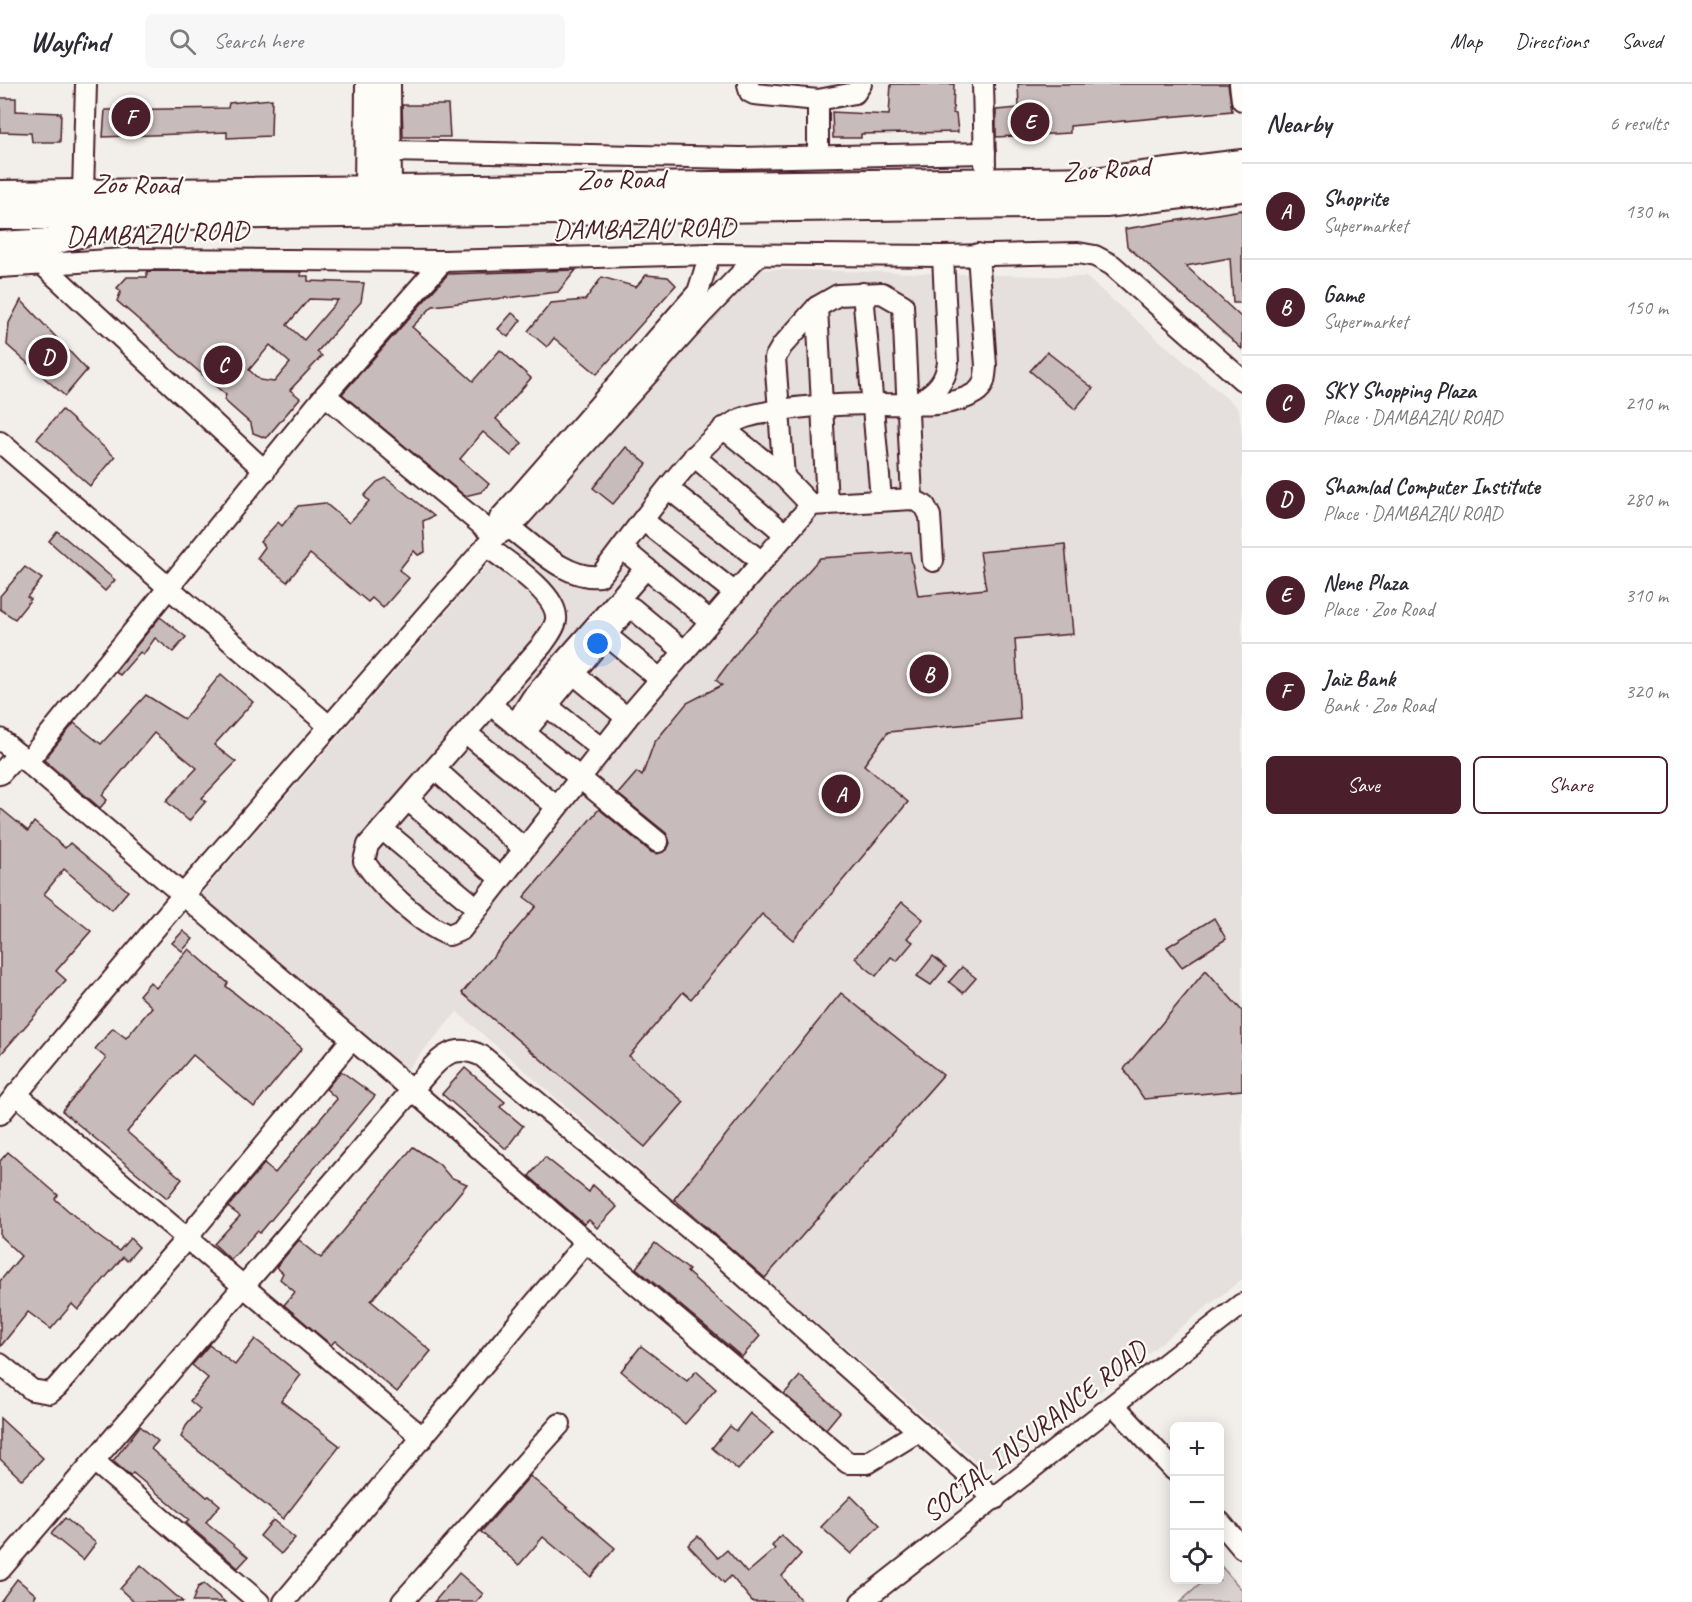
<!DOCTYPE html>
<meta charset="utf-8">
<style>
:root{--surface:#fff;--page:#f7f7f7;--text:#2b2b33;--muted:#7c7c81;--line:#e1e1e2;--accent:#4a1f2b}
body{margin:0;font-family:Caveat,sans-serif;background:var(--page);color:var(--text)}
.controls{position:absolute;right:18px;bottom:18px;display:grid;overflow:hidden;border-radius:9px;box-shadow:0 3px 15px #0003}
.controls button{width:54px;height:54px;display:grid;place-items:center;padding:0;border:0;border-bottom:2px solid var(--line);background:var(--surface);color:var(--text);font:30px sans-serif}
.you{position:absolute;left:598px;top:560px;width:21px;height:21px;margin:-15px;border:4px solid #fff;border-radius:50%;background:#1a73e8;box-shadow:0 0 0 9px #1a73e833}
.badge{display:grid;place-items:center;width:39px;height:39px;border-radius:50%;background:var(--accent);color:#fff;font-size:20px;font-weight:700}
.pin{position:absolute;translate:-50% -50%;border:3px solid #fff;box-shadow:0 2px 6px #0006}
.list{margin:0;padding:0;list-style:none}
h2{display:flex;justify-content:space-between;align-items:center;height:78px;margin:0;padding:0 24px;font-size:26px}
h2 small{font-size:20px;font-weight:400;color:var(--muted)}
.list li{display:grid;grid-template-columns:39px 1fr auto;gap:18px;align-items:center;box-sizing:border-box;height:96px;padding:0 24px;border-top:2px solid var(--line)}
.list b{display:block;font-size:22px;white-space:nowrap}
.list p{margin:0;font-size:20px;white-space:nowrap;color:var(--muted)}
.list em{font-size:20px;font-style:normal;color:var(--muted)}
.actions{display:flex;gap:12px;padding:18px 24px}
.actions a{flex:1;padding:14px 0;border:2px solid var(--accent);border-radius:9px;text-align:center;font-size:21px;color:var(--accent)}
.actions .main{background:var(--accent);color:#fff}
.icon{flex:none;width:33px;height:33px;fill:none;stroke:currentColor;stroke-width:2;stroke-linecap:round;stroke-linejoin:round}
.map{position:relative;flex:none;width:1242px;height:1518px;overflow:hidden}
header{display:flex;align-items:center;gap:36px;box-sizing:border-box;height:84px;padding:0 30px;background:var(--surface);border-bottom:2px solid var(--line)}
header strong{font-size:28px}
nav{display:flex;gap:33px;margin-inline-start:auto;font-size:21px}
.search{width:420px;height:54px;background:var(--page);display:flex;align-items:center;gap:15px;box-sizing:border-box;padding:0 21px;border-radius:9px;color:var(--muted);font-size:22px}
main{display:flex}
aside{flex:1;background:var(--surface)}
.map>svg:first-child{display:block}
</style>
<header>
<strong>Wayfind</strong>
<div class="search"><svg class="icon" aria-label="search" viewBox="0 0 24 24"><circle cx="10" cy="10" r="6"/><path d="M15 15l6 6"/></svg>Search here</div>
<nav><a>Map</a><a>Directions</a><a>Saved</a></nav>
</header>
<main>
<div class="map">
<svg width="1242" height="1518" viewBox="0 0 1242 1518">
<rect width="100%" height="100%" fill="#f2efeb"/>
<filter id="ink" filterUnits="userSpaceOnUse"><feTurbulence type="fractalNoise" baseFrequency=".0167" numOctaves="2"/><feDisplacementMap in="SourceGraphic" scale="12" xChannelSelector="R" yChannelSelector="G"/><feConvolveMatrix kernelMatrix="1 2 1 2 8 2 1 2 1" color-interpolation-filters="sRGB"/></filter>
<g filter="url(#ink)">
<path fill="#e5dfdd" d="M755 185 1086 193 1239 325 1242 353V1195L1009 1379 984 1384 457 928 404 989 199 813 726 207Z"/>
<path fill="#d9d0cf" stroke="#92787d" stroke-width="1.5" d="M1221 1482 1242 1506V1518H1180L1205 1496H1220Z"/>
<g fill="#c8bbbb" stroke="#4a1f2b" stroke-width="1.5" fill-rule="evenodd">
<path d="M891 0H954L953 29 956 30 958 48 861 50V54H833L832 28 889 31Z"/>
<path d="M1018 0H1228L1232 27 1070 42V49L996 53V26L1019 24Z"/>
<path d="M0 14H16V27L61 29 60 58H32L31 49 0 48Z"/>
<path d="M272 15 271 52 227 54V48L103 53 105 26 228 24 229 19Z"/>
<path d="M402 21H448L450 53H403Z"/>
<path d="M1242 126V219H1233L1230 174 1186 182 1242 234V265L1127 162 1125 145Z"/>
<path d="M576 186 558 208 433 222 412 243 473 297 500 266 531 294 496 335 522 359 511 372 483 348 460 375 489 400 481 408 465 412 342 310 448 190Z"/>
<path d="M147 187 301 188V192H308V197L364 199 361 218 317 268 322 272 290 306 300 314 266 354 253 349 251 340 224 316 226 311 117 217 121 207 117 204 127 193H147ZM309 215 338 216 304 256 287 241ZM270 261 290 279 274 298 260 296 249 286Z"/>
<path d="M646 191 668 193 676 201 597 290 554 254 547 263 528 247 551 219 585 216 602 193 636 203Z"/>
<path d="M21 216 87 286 65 312 7 261 9 239Z"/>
<path d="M512 229 521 236 508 253 498 245Z"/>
<path d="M1047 268 1093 304 1075 325 1030 287Z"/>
<path d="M62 326 115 373 90 402 37 355Z"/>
<path d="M626 363 647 380 613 420 593 404Z"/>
<path d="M386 394 434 432 423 437 425 468 418 471 414 467 399 486 409 494 383 524 372 514 368 518 310 470 287 498 257 474 265 463 260 458 278 438 282 442 298 422 325 419 349 439 369 417 364 412 377 398Z"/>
<path d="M57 447 115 496 105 507 49 457Z"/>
<path d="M1065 460 1073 550 1015 555 1020 635 888 648 864 681 908 718 793 856 762 830 691 915 683 908 629 972 684 1018 645 1063 462 909 536 822 524 813 599 725 651 768 657 770 667 766 670 759 666 749 618 710 637 688 642 692 654 659 687 619 722 601 716 596 744 559 820 474 910 468 918 512 986 505 980 468Z"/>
<path d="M25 483 42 495 27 513 31 515 15 535 0 525V512Z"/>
<path d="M160 533 186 553 173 568 155 554 143 571 140 568 120 591 115 588Z"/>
<path d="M221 590 253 618 214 661 236 678 202 714 206 717 189 737 166 717 197 684 154 649 102 711 107 716 100 724 44 676 74 639 101 660 146 611 184 635Z"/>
<path d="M0 724 28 747 34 738 65 764 70 759 128 807 112 826 64 785 44 810 91 847 56 887 66 896 0 971Z"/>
<path d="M902 818 923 835 907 854 913 858 897 877 891 873 876 892 855 874Z"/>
<path d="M1214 834 1226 855 1182 883 1167 863Z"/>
<path d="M183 847 193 855 182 867 172 859Z"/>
<path d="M189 865 228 899 226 902 302 964 254 1023 193 971 127 1048 182 1095 167 1114 62 1027 106 974 95 965 113 944 126 954 152 923 139 911 150 898 156 904Z"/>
<path d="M933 872 946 883 931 901 917 892Z"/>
<path d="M962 883 976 894 963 909 949 898Z"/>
<path d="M1206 886 1242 927V1006L1144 1015 1124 985Z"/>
<path d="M841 909 943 991 765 1194 674 1115Z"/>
<path d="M465 984 505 1018 500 1023 523 1042 506 1065 442 1010Z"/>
<path d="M341 987 375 1012 260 1149 257 1147 231 1176 214 1160 240 1132 228 1123 264 1080 275 1089 337 1015 326 1005Z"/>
<path d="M413 1063 439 1080 450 1093 467 1100 371 1217 431 1267 397 1308 335 1257 331 1261 284 1221 295 1208 280 1195 283 1189 276 1183 299 1156 321 1174Z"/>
<path d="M8 1068 58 1111 55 1115 95 1150 119 1167 130 1154 139 1163 127 1177 123 1173 78 1226 72 1220 51 1245 28 1228 0 1263V1197L21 1172 0 1152V1077Z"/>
<path d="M545 1073 589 1108 593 1101 617 1123 597 1144 589 1136 584 1140 529 1092Z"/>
<path d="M655 1159 689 1186 687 1188 760 1252 742 1273 636 1184Z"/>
<path d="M255 1255 301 1291 281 1317 340 1362 283 1435 181 1353 186 1342 200 1325 190 1317 208 1294 192 1281 209 1261 235 1281Z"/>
<path d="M641 1262 687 1297 696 1287 716 1305 685 1340 621 1287Z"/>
<path d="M800 1292 840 1328 826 1345 784 1310Z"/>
<path d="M750 1329 773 1348 738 1386 712 1364 730 1342 736 1347Z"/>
<path d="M0 1334 43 1374 22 1396 0 1375Z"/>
<path d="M140 1342 158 1357 151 1365 207 1413 209 1412 220 1421 206 1438 248 1473 238 1484 186 1439 189 1436 133 1389 130 1392 113 1377Z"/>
<path d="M530 1392 615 1464 591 1493 543 1453 519 1481 481 1448Z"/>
<path d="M851 1412 880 1441 851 1470 821 1443Z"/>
<path d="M65 1434 96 1459 83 1476 51 1450Z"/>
<path d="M273 1436 295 1454 281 1470 260 1452Z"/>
<path d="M781 1451 801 1470 782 1492 802 1518H753L731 1492 724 1499 688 1461 698 1452 718 1474 727 1466 747 1489 775 1465 772 1462Z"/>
<path d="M141 1481 183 1518H134L120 1505Z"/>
<path d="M459 1489 483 1510 476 1518H434Z"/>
<path d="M17 1495 36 1511 31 1518H0Z"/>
<path d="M204 1500 225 1518H192L198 1503Z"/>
</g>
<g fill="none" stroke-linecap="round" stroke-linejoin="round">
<defs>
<g id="minor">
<path d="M748 0 750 8 754 10 818 16 855 9 861 0"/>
<path d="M983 0 985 80"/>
<path d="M1240 0 1242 16"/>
<path d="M388 67 740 74 985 69"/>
<path d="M818 72V16"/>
<path d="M83 108 86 0"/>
<path d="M44 182 265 387"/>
<path d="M0 183 125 175 443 177 710 170 943 172 1078 169 1095 172 1112 181 1242 296"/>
<path d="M863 209 881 415"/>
<path d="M817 223 827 420"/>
<path d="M325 311 495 452"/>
<path d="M919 318C936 307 945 299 948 279L943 172"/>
<path d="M723 344 784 393 811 421"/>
<path d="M0 358 329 642"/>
<path d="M694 372 786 451"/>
<path d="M784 393 775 274 782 262 817 223 838 211 882 209 903 221 912 415"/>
<path d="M669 405 762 478"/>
<path d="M644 437 735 509"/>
<path d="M510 444C536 463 566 496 600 492 631 454 703 345 746 333 786 322 831 321 872 320 903 319 949 326 975 309 985 303 985 293 986 282L978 170"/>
<path d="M495 452 500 434 698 208 710 170"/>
<path d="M486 462C506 477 559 510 556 536 555 544 547 554 542 561L368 761 364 777C379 801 423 842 449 851L461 846 627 634 811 421 912 415 925 422 930 432 933 477"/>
<path d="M623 465 710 537"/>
<path d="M606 551 660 595"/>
<path d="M574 590 627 634"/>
<path d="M491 621 658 758"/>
<path d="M547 622 602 665"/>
<path d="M515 641 532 614 646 484"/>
<path d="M466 649 557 723"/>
<path d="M524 649 624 529 632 524 685 568"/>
<path d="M0 655 412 1006 586 1158 848 1379H867L919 1347"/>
<path d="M27 678 325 311 443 177"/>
<path d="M435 685 524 765"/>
<path d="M0 690 18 670"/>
<path d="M408 716 500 794"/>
<path d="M382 745 477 824"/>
<path d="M16 1010 423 1354"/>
<path d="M0 1030 183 811 495 452 510 444 702 230 759 171"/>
<path d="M0 1280 32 1306 50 1309 57 1303 186 1155 352 955"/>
<path d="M1114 1321 1174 1386"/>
<path d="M94 1377 259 1518"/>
<path d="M1220 1438 1242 1464"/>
<path d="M0 1486 412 1006C434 983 447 955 482 972L723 1173 995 1415"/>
<path d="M284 1518 586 1158"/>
<path d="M402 1518 560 1340"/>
<path d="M861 1518 1242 1220"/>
</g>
<g id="major">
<path d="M387 0 388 104"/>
<path d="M368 104 369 0"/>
<path d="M0 110 1102 96 1242 79"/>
<path d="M0 132H180L1106 120 1242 104"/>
<path d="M0 161 51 158 117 139"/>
</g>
</defs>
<use href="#minor" stroke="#4a1f2b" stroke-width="24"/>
<use href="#major" stroke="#4a1f2b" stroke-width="30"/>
<use href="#minor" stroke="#fdfcf7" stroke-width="20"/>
<use href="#major" stroke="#fdfcf7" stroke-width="26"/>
</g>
</g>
<g text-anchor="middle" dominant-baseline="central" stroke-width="4.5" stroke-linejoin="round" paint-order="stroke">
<g font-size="28" fill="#4a1f2b" stroke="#fdfcf7">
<text transform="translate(1106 85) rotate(-4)">Zoo Road</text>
<text transform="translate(621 95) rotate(-1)">Zoo Road</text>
<text transform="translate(136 100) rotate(1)">Zoo Road</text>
<text transform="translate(644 144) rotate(-1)">DAMBAZAU ROAD</text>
<text transform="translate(157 149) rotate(-2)">DAMBAZAU ROAD</text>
<text transform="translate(1034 1347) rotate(-38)">SOCIAL INSURANCE ROAD</text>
</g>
</g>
</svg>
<div class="controls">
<button>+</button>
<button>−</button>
<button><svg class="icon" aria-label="locate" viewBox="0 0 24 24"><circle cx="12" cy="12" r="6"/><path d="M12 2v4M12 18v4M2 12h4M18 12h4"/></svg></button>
</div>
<div class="you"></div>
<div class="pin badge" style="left:841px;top:710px">A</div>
<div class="pin badge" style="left:929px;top:590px">B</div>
<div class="pin badge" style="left:223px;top:281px">C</div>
<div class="pin badge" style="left:48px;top:273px">D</div>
<div class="pin badge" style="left:1030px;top:38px">E</div>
<div class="pin badge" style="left:131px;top:33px">F</div>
</div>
<aside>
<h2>Nearby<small>6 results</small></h2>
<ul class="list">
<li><span class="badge">A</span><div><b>Shoprite</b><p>Supermarket</p></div><em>130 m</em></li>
<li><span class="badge">B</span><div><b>Game</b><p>Supermarket</p></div><em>150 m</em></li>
<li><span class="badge">C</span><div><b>SKY Shopping Plaza</b><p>Place · DAMBAZAU ROAD</p></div><em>210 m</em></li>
<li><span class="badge">D</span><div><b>Shamlad Computer Institute</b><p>Place · DAMBAZAU ROAD</p></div><em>280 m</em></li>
<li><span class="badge">E</span><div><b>Nene Plaza</b><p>Place · Zoo Road</p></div><em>310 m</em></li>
<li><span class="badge">F</span><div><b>Jaiz Bank</b><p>Bank · Zoo Road</p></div><em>320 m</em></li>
</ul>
<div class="actions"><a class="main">Save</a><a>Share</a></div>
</aside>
</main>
